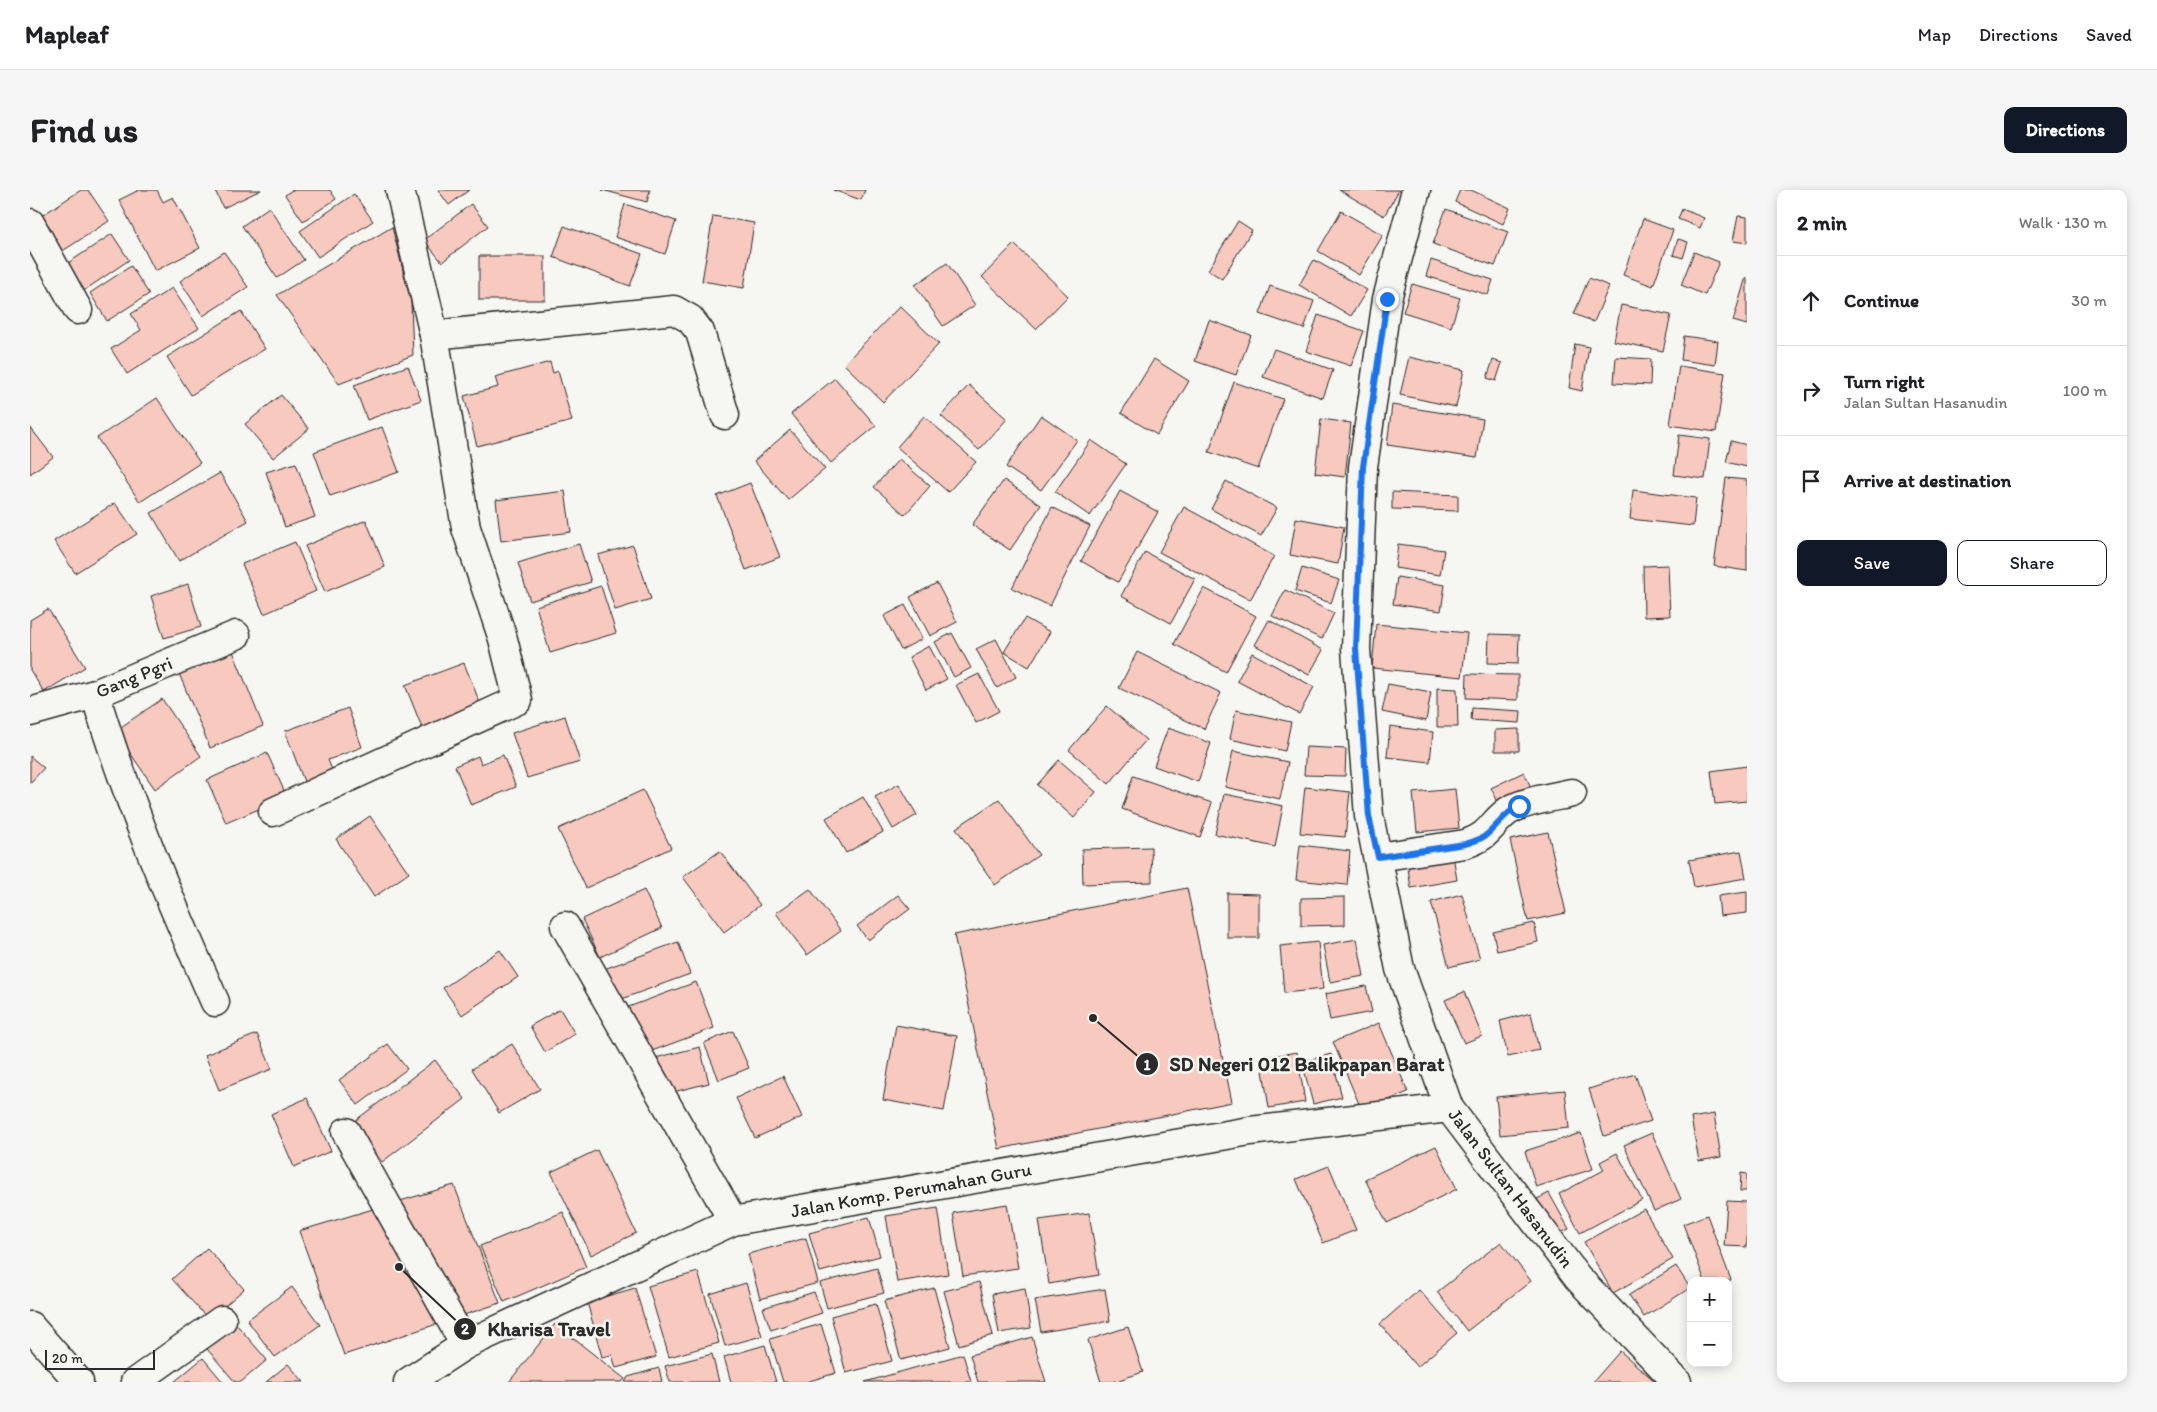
<!DOCTYPE html>
<meta charset="utf-8">
<style>
:root{--surface:#fff;--page:#f6f6f6;--text:#202124;--muted:#757577;--line:#e0e0e0;--accent:#111827}
body{margin:0;font-family:Itim,sans-serif;background:var(--page);color:var(--text)}
.controls{position:absolute;right:15px;bottom:15px;display:grid;overflow:hidden;border-radius:10px;box-shadow:0 2px 12px #0003}
.controls button{width:45px;height:45px;display:grid;place-items:center;padding:0;border:0;border-bottom:1px solid var(--line);background:var(--surface);color:var(--text);font:25px sans-serif}
.scale{position:absolute;left:15px;bottom:12px;width:110px;box-sizing:border-box;padding-left:5px;border:2px solid #2b2b2b;border-top:0;font-size:14px;line-height:18px;white-space:nowrap;color:#2b2b2b;-webkit-text-stroke:4px #f6f6f2;paint-order:stroke}
.stop{position:absolute;width:15px;height:15px;margin:-11px;border:4px solid #1a73e8;border-radius:50%;background:#fff}
.stop.end{background:#1a73e8;border-color:#fff;box-shadow:0 1px 5px #0008}
.list{margin:0;padding:0;list-style:none}
h2{display:flex;justify-content:space-between;align-items:center;height:65px;margin:0;padding:0 20px;font-size:21px}
h2 small{font-size:16px;font-weight:400;color:var(--muted)}
.list li{display:grid;grid-template-columns:32px 1fr auto;gap:15px;align-items:center;box-sizing:border-box;height:90px;padding:0 20px;border-top:1px solid var(--line)}
.list b{display:block;font-size:19px;white-space:nowrap}
.list p{margin:0;font-size:16px;white-space:nowrap;color:var(--muted)}
.list em{font-size:16px;font-style:normal;color:var(--muted)}
.actions{display:flex;gap:10px;padding:15px 20px}
.actions a{flex:1;padding:11px 0;border:1px solid var(--accent);border-radius:10px;text-align:center;font-size:18px;color:var(--accent)}
.actions .main{background:var(--accent);color:#fff}
.icon{flex:none;width:28px;height:28px;fill:none;stroke:currentColor;stroke-width:2;stroke-linecap:round;stroke-linejoin:round}
.map{position:relative;flex:none;width:1717px;height:1192px;overflow:hidden;border-radius:10px}
header{display:flex;align-items:center;gap:30px;box-sizing:border-box;height:70px;padding:0 25px;background:var(--surface);border-bottom:1px solid var(--line)}
header strong{font-size:24px}
nav{display:flex;gap:28px;margin-inline-start:auto;font-size:18px}
.intro{display:flex;align-items:center;justify-content:space-between;box-sizing:border-box;height:120px;padding:0 30px}
h1{margin:0;font-size:35px}
.button{padding:12px 22px;border-radius:10px;background:var(--accent);color:#fff;font-size:18px;font-weight:700}
main{display:flex;gap:30px;padding:0 30px}
aside{flex:1;background:var(--surface);border-radius:10px;box-shadow:0 2px 12px #0003}
.map>svg:first-child{display:block}
</style>
<header>
<strong>Mapleaf</strong>
<nav><a>Map</a><a>Directions</a><a>Saved</a></nav>
</header>
<div class="intro"><h1>Find us</h1><a class="button">Directions</a></div>
<main>
<div class="map">
<svg width="1717" height="1192" viewBox="0 0 1717 1192">
<rect width="100%" height="100%" fill="#f6f6f2"/>
<filter id="ink" filterUnits="userSpaceOnUse"><feTurbulence type="fractalNoise" baseFrequency=".02" numOctaves="2"/><feDisplacementMap in="SourceGraphic" scale="10" xChannelSelector="R" yChannelSelector="G"/><feConvolveMatrix kernelMatrix="1 2 1 2 8 2 1 2 1" color-interpolation-filters="sRGB"/></filter>
<g filter="url(#ink)">
<g fill="#f8c9bf" stroke="#2b2b2b">
<path d="M51 0H58L79 31 31 62 8 28Z"/>
<path d="M109 0H127L133 12 143 7 170 58 125 81 89 10Z"/>
<path d="M185 0H231L193 18Z"/>
<path d="M262 0H300L306 9 273 31 255 5Z"/>
<path d="M408 0H439L419 15Z"/>
<path d="M572 0H620L617 12Z"/>
<path d="M803 0H835L831 10Z"/>
<path d="M1309 0H1369L1354 26Z"/>
<path d="M1430 0H1441L1480 18 1473 34 1425 12Z"/>
<path d="M324 4 343 31 288 67 270 41Z"/>
<path d="M441 14 458 36 412 72 394 50Z"/>
<path d="M595 14 646 31 635 64 585 47Z"/>
<path d="M239 17 274 70 247 88 212 36Z"/>
<path d="M1416 19 1478 42 1465 76 1403 54Z"/>
<path d="M1652 19 1674 28 1670 38 1648 29Z"/>
<path d="M1311 21 1353 45 1329 85 1288 61Z"/>
<path d="M683 26 724 33 714 98 672 91Z"/>
<path d="M1708 26 1717 27V53L1703 51Z"/>
<path d="M1613 29 1643 40 1623 96 1593 85Z"/>
<path d="M1208 31 1222 40 1192 89 1178 80Z"/>
<path d="M534 36 612 64 600 96 523 67Z"/>
<path d="M362 37 381 112 383 165 309 194 247 105Z"/>
<path d="M82 44 99 70 46 106 29 79Z"/>
<path d="M1648 49 1658 52 1653 68 1643 65Z"/>
<path d="M984 54 1038 106 1006 139 952 87Z"/>
<path d="M194 62 218 97 173 126 150 91Z"/>
<path d="M1664 62 1689 72 1675 105 1651 95Z"/>
<rect x="449" y="66" width="66" height="44"/>
<path d="M1284 70 1337 100 1321 126 1269 95Z"/>
<path d="M1401 70 1463 90 1458 105 1396 86Z"/>
<path d="M917 73 945 115 913 136 885 95Z"/>
<path d="M101 76 119 104 77 131 60 103Z"/>
<path d="M1716 87 1717 88V135L1703 131Z"/>
<path d="M1559 88 1579 96 1564 132 1544 124Z"/>
<path d="M1382 94 1430 108 1421 137 1373 122Z"/>
<path d="M1240 96 1284 111 1274 139 1230 124Z"/>
<path d="M142 98 169 138 97 184 81 159 111 140 101 124Z"/>
<path d="M1591 115 1641 125 1633 161 1584 151Z"/>
<path d="M870 116 909 154 853 212 814 174Z"/>
<path d="M211 121 235 159 161 205 137 167Z"/>
<path d="M1288 125 1334 141 1321 176 1276 161Z"/>
<path d="M1179 130 1221 145 1206 185 1165 171Z"/>
<path d="M1654 146 1688 151 1685 175 1651 170Z"/>
<path d="M1545 154 1559 157 1552 201 1539 198Z"/>
<path d="M1244 159 1303 180 1293 208 1233 187Z"/>
<path d="M1379 167 1434 180 1426 217 1370 205Z"/>
<path d="M1586 167 1621 169 1620 195 1584 193Z"/>
<path d="M1124 169 1159 191 1127 245 1091 223Z"/>
<path d="M1463 170 1472 173 1466 191 1457 188Z"/>
<path d="M520 172 523 183 528 181 542 231 447 256 434 206 468 197 465 187Z"/>
<path d="M378 176 391 210 337 230 324 195Z"/>
<path d="M1649 176 1695 183 1686 242 1640 235Z"/>
<path d="M805 188 846 236 801 273 761 224Z"/>
<path d="M1204 192 1253 209 1228 279 1179 262Z"/>
<path d="M939 195 977 229 949 260 911 226Z"/>
<path d="M251 205 279 239 243 268 215 234Z"/>
<path d="M127 208 170 273 110 312 67 248Z"/>
<path d="M1362 215 1453 229 1447 268 1357 255Z"/>
<path d="M1011 225 1047 250 1011 300 976 277Z"/>
<path d="M894 226 946 272 918 302 867 257Z"/>
<path d="M1291 229 1321 233 1315 287 1285 283Z"/>
<path d="M0 237 23 267 0 284Z"/>
<path d="M352 237 369 282 300 306 284 262Z"/>
<path d="M760 240 795 279 758 310 724 271Z"/>
<path d="M1649 245 1680 249 1675 289 1644 285Z"/>
<path d="M1061 250 1096 274 1060 326 1025 302Z"/>
<path d="M1701 251 1717 255V277L1696 272Z"/>
<path d="M869 269 900 296 875 325 844 297Z"/>
<path d="M266 273 285 327 255 337 236 282Z"/>
<path d="M190 283 218 331 149 371 121 323Z"/>
<path d="M1696 288 1717 290V381L1684 376Z"/>
<path d="M974 290 1011 315 980 360 942 335Z"/>
<path d="M1196 291 1247 318 1231 346 1181 319Z"/>
<path d="M720 293 750 367 716 380 687 306Z"/>
<path d="M1603 300 1666 308 1663 336 1600 329Z"/>
<path d="M535 301 541 342 471 351 466 310Z"/>
<path d="M1090 301 1128 322 1088 392 1051 371Z"/>
<path d="M1362 302 1428 305V321L1362 319Z"/>
<path d="M85 313 107 344 45 383 24 351Z"/>
<path d="M1022 317 1060 336 1020 416 982 398Z"/>
<path d="M1154 317 1244 366 1220 410 1129 362Z"/>
<path d="M1266 328 1314 337 1308 374 1260 365Z"/>
<path d="M336 330 355 377 295 402 275 356Z"/>
<path d="M265 352 286 401 234 424 212 374Z"/>
<path d="M549 354 561 392 500 411 488 373Z"/>
<path d="M1368 354 1414 360 1410 385 1365 378Z"/>
<path d="M603 355 621 409 585 420 568 365Z"/>
<path d="M1115 362 1165 389 1141 433 1091 406Z"/>
<path d="M1638 375 1640 426 1614 427 1613 376Z"/>
<path d="M1272 378 1309 390 1301 413 1265 401Z"/>
<path d="M1367 387 1415 395 1411 421 1363 414Z"/>
<path d="M907 393 927 432 900 446 880 407Z"/>
<path d="M158 394 171 437 134 448 121 406Z"/>
<path d="M571 396 586 443 520 463 506 416Z"/>
<path d="M1174 398 1226 426 1196 482 1144 454Z"/>
<path d="M1255 400 1304 423 1292 449 1242 426Z"/>
<path d="M875 415 892 449 871 460 854 426Z"/>
<path d="M18 419 55 477 14 502 0 480V430Z"/>
<path d="M995 428 1020 442 999 477 974 462Z"/>
<path d="M1239 430 1293 460 1279 485 1225 455Z"/>
<path d="M1346 434 1437 443 1432 487 1342 478Z"/>
<path d="M922 443 941 478 924 487 905 452Z"/>
<path d="M1459 444 1489 445 1488 474 1458 473Z"/>
<path d="M966 449 986 487 967 498 946 459Z"/>
<path d="M899 456 917 489 896 500 879 467Z"/>
<path d="M202 459 233 536 180 558 148 481Z"/>
<path d="M1107 462 1191 503 1174 539 1089 498Z"/>
<path d="M1222 463 1284 497 1269 524 1207 491Z"/>
<path d="M434 473 452 518 393 540 375 495Z"/>
<path d="M949 484 969 521 946 533 926 495Z"/>
<path d="M1437 484 1488 485V510L1436 508Z"/>
<path d="M1358 494 1401 502 1396 531 1352 522Z"/>
<path d="M1407 498 1427 499 1428 537H1407Z"/>
<path d="M132 509 171 566 125 599 85 541Z"/>
<path d="M1077 516 1116 550 1079 594 1039 560Z"/>
<path d="M318 518 332 557 298 570 305 587 276 597 255 541Z"/>
<path d="M1442 518 1491 521 1490 533 1441 530Z"/>
<path d="M1206 520 1261 532 1255 561 1200 549Z"/>
<path d="M535 526 550 572 497 588 482 543Z"/>
<path d="M1360 536 1403 542 1400 572 1357 567Z"/>
<path d="M1138 538 1181 553 1168 592 1124 576Z"/>
<path d="M1489 539V561H1465V540Z"/>
<path d="M1276 557 1316 559 1315 586 1274 585Z"/>
<path d="M1203 561 1258 572 1250 609 1195 597Z"/>
<path d="M237 563 257 607 196 633 177 590Z"/>
<path d="M473 565 486 597 441 615 425 576 448 566 451 574Z"/>
<path d="M0 566 14 578 0 593Z"/>
<path d="M1029 570 1066 602 1044 628 1007 595Z"/>
<path d="M1717 576V611L1685 614 1681 581Z"/>
<path d="M1494 582 1502 600 1470 616 1461 598Z"/>
<path d="M1103 586 1182 613 1170 647 1092 619Z"/>
<path d="M869 594 887 625 863 639 845 607Z"/>
<path d="M1275 597 1320 602 1315 647 1270 643Z"/>
<path d="M1425 599 1429 638 1387 642 1383 603Z"/>
<path d="M613 600 641 658 556 698 528 639Z"/>
<path d="M1194 604 1253 616 1245 657 1185 644Z"/>
<path d="M833 607 853 642 816 663 796 628Z"/>
<path d="M969 609 1009 665 965 695 926 638Z"/>
<path d="M340 626 379 683 344 707 306 649Z"/>
<path d="M1518 642 1536 723 1498 731 1480 650Z"/>
<path d="M1270 655 1320 661 1317 695 1266 690Z"/>
<path d="M1121 657 1122 692 1053 694 1052 659Z"/>
<path d="M690 661 730 715 694 742 653 687Z"/>
<path d="M1711 661 1716 688 1664 697 1659 670Z"/>
<path d="M1423 665 1427 690 1381 698 1377 672Z"/>
<path d="M1157 698 1202 912 969 959 924 745Z"/>
<path d="M780 699 811 741 777 765 746 723Z"/>
<path d="M614 700 632 738 570 767 552 729Z"/>
<path d="M1717 702V723L1690 726 1688 706Z"/>
<path d="M1197 703 1229 704V748H1197Z"/>
<path d="M1432 704 1450 769 1419 777 1401 712Z"/>
<path d="M868 705 880 719 838 750 827 736Z"/>
<path d="M1315 707V735L1271 736V708Z"/>
<path d="M1504 733 1508 752 1467 761 1463 742Z"/>
<path d="M1327 749 1334 786 1300 792 1293 755Z"/>
<path d="M648 752 660 784 586 811 574 779Z"/>
<path d="M1288 752 1293 799 1254 803 1250 756Z"/>
<path d="M470 760 488 787 432 825 413 798Z"/>
<path d="M666 792 684 838 611 865 593 819Z"/>
<path d="M1336 796 1342 822 1300 830 1295 804Z"/>
<path d="M1434 802 1452 846 1434 853 1415 810Z"/>
<path d="M530 819 545 844 515 862 500 836Z"/>
<path d="M1501 823 1509 860 1478 867 1470 831Z"/>
<path d="M1349 833 1378 902 1332 921 1303 852Z"/>
<path d="M866 835 927 846 914 921 853 910Z"/>
<path d="M703 841 719 878 689 890 674 853Z"/>
<path d="M227 844 242 879 189 900 175 865Z"/>
<path d="M358 854 377 879 328 915 309 890Z"/>
<path d="M482 854 510 899 469 923 442 879Z"/>
<path d="M670 857 679 893 635 904 625 868Z"/>
<path d="M1267 862 1275 912 1239 918 1231 868Z"/>
<path d="M1301 864 1312 907 1283 914 1272 872Z"/>
<path d="M405 870 435 909 352 972 322 933Z"/>
<path d="M1605 884 1621 931 1574 946 1559 899Z"/>
<path d="M753 886 772 927 725 948 706 908Z"/>
<path d="M1535 900 1539 938 1470 945 1466 907Z"/>
<path d="M277 908 301 961 264 977 241 924Z"/>
<path d="M1684 924 1691 967 1669 971 1661 928Z"/>
<path d="M1551 943 1563 979 1506 997 1495 961Z"/>
<path d="M1622 943 1651 1009 1624 1021 1594 955Z"/>
<path d="M1406 956 1427 999 1357 1033 1335 989Z"/>
<path d="M567 960 606 1043 561 1065 521 982Z"/>
<path d="M1587 963 1612 1010 1550 1043 1529 1004 1574 980 1570 972Z"/>
<path d="M1299 976 1326 1040 1293 1053 1266 989Z"/>
<path d="M1711 983 1717 984V1001H1710Z"/>
<path d="M424 995 470 1113 314 1165 269 1041Z"/>
<path d="M1519 1003 1539 1039 1526 1045 1507 1009Z"/>
<path d="M1697 1011 1717 1012V1057L1694 1056Z"/>
<path d="M977 1014 988 1078 933 1086 923 1023Z"/>
<path d="M908 1018 918 1084 867 1092 856 1026Z"/>
<path d="M1614 1019 1643 1069 1583 1103 1554 1052Z"/>
<path d="M533 1022 556 1077 474 1112 450 1056Z"/>
<path d="M1059 1023 1069 1085 1019 1094 1009 1030Z"/>
<path d="M1677 1025 1701 1090 1698 1091H1675L1653 1034Z"/>
<path d="M839 1027 850 1066 790 1082 779 1043Z"/>
<path d="M776 1048 788 1093 730 1109 718 1064Z"/>
<path d="M1471 1052 1501 1091 1437 1141 1407 1102Z"/>
<path d="M177 1058 214 1099 179 1130 142 1089Z"/>
<path d="M1646 1076 1660 1098 1614 1127 1599 1105Z"/>
<path d="M847 1078 854 1103 797 1118 790 1093Z"/>
<path d="M668 1082 689 1153 639 1167 618 1096Z"/>
<path d="M949 1092 963 1145 929 1155 914 1101Z"/>
<path d="M716 1093 732 1146 695 1156 680 1104Z"/>
<path d="M262 1097 290 1135 245 1167 217 1130Z"/>
<path d="M605 1098 626 1167 586 1178 582 1165 572 1167 557 1112Z"/>
<path d="M904 1098 920 1157 871 1170 854 1111Z"/>
<path d="M995 1098 1001 1138 969 1143 962 1104Z"/>
<path d="M1075 1099 1080 1131 1011 1142 1005 1110Z"/>
<path d="M1389 1100 1427 1143 1387 1177 1350 1134Z"/>
<path d="M784 1102 792 1123 741 1140 733 1118Z"/>
<path d="M846 1114 862 1171 816 1183 801 1126Z"/>
<path d="M201 1128 237 1170 211 1192H205L172 1153Z"/>
<path d="M525 1134 595 1189 592 1192H479Z"/>
<path d="M791 1134 806 1183 776 1192H753L740 1149Z"/>
<path d="M1098 1137 1113 1182 1083 1192H1071L1058 1150Z"/>
<path d="M1002 1147 1016 1192H948L940 1165Z"/>
<path d="M735 1155 746 1192H701L694 1167Z"/>
<path d="M1590 1161 1626 1192H1563Z"/>
<path d="M682 1164 689 1192H640L635 1176Z"/>
<path d="M933 1164 941 1192H835Z"/>
<path d="M173 1168 193 1192H144Z"/>
<path d="M258 1174 274 1192H236Z"/>
<path d="M629 1178 632 1192H595L598 1187Z"/>
</g>
<g fill="none" stroke-linecap="round" stroke-linejoin="round">
<defs>
<g id="minor">
<path d="M1386 0 1357 109 1333 277 1326 459 1339 626 1370 779 1419 918 1548 1088 1647 1192"/>
<path d="M0 33 48 120"/>
<path d="M404 145 644 120 660 129 670 142 695 225"/>
<path d="M65 504C97 610 140 711 185 812"/>
<path d="M0 522 65 504 206 445"/>
<path d="M243 622 488 510 473 449 436 338 404 145 370 0"/>
<path d="M1348 667 1435 654C1462 645 1459 635 1478 621 1493 611 1524 607 1542 603"/>
<path d="M535 736 703 1031"/>
<path d="M316 942 435 1155"/>
<path d="M0 1136 49 1192"/>
<path d="M105 1192 192 1130"/>
<path d="M378 1192 435 1155 703 1031 1220 941 1419 918"/>
</g>
</defs>
<use href="#minor" stroke="#2b2b2b" stroke-width="31"/>
<use href="#minor" stroke="#f6f6f2" stroke-width="28"/>
</g>
</g>
<g fill="none" stroke-linecap="round" stroke-linejoin="round" filter="url(#ink)">
<path stroke="#1a73e8" stroke-width="6" d="M1357 109 1333 277 1326 459 1339 626 1348 667 1435 654C1442 652 1449 650 1455 646 1468 636 1474 623 1489 616"/>
</g>
<g text-anchor="middle" dominant-baseline="central" stroke-width="5" stroke-linejoin="round" paint-order="stroke">
<g font-size="19" fill="#2b2b2b" stroke="#f6f6f2">
<text transform="translate(104 487) rotate(-22)">Gang Pgri</text>
<text transform="translate(1481 998) rotate(53)">Jalan Sultan Hasanudin</text>
<text transform="translate(881 1000) rotate(-10)">Jalan Komp. Perumahan Guru</text>
</g>
</g>
<path fill="none" stroke="#2b2b2b" stroke-width="2" d="M1063 828L1117 874M369 1077L435 1139"/>
<g fill="#2b2b2b" stroke="#f6f6f2" stroke-width="2">
<circle cx="1063" cy="828" r="5"/>
<circle cx="369" cy="1077" r="5"/>
<circle cx="1117" cy="874" r="12"/>
<circle cx="435" cy="1139" r="12"/>
</g>
<g font-size="15" text-anchor="middle" font-weight="bold" fill="#fff">
<text x="1117" y="880">1</text>
<text x="435" y="1144">2</text>
</g>
<g font-size="20" text-anchor="middle" font-weight="bold" fill="#2b2b2b" stroke="#f6f6f2" stroke-width="5" stroke-linejoin="round" paint-order="stroke">
<text x="1277" y="881">SD Negeri 012 Balikpapan Barat</text>
<text x="519" y="1146">Kharisa Travel</text>
</g>
</svg>
<div class="controls">
<button>+</button>
<button>−</button>
</div>
<div class="scale">20 m</div>
<div class="stop" style="left:1489px;top:616px"></div>
<div class="stop end" style="left:1357px;top:109px"></div>
</div>
<aside>
<h2>2 min<small>Walk · 130 m</small></h2>
<ul class="list">
<li><svg class="icon" aria-label="ahead" viewBox="0 0 24 24"><path d="M12 20V5M6 11l6-6 6 6"/></svg><div><b>Continue</b></div><em>30 m</em></li>
<li><svg class="icon" aria-label="right" viewBox="0 0 24 24"><path d="M7 20v-9h11M14 6l5 5-5 5"/></svg><div><b>Turn right</b><p>Jalan Sultan Hasanudin</p></div><em>100 m</em></li>
<li><svg class="icon" aria-label="arrive" viewBox="0 0 24 24"><path d="M6 21V4h12l-3 4 3 4H6"/></svg><div><b>Arrive at destination</b></div></li>
</ul>
<div class="actions"><a class="main">Save</a><a>Share</a></div>
</aside>
</main>
